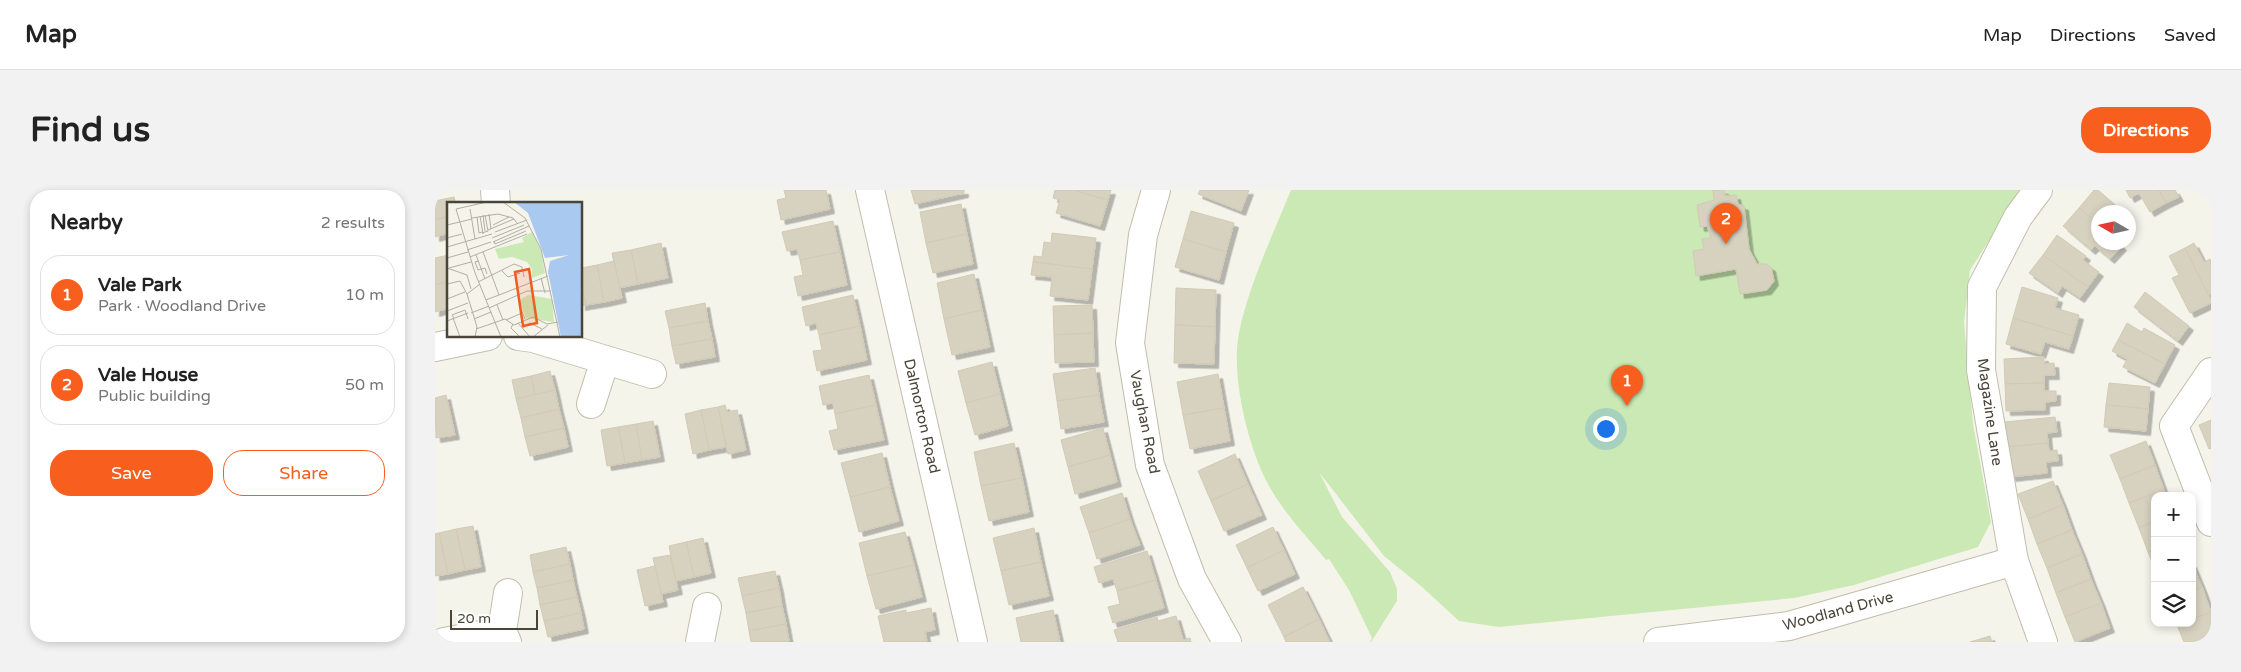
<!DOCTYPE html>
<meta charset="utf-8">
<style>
:root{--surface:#fff;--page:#f2f2f2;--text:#222;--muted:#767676;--line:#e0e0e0;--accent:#f85f1f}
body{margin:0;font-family:"Varela Round",sans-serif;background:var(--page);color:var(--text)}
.controls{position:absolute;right:15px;bottom:15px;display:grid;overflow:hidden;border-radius:10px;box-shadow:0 2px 8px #0003}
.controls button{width:45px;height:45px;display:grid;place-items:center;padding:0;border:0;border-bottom:1px solid var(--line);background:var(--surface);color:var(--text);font:25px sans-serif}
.compass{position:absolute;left:1656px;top:15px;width:45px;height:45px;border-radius:50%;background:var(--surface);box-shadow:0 2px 8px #0003;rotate:279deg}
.scale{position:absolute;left:15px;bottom:12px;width:88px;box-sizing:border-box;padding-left:5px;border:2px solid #4a4538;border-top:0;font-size:14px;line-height:18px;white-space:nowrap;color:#4a4538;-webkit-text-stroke:4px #fff;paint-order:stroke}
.you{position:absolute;left:1170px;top:238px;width:18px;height:18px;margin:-12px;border:4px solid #fff;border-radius:50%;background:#1a73e8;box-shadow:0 0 0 8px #1a73e833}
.badge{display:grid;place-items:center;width:32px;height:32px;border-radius:50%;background:var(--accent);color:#fff;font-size:16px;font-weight:700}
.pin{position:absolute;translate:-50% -41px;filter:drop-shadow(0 1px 2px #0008)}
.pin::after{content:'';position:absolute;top:26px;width:18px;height:15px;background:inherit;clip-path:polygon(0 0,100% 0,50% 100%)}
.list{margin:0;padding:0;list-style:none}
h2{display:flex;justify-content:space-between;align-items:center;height:65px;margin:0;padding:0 20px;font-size:21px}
h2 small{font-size:16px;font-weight:400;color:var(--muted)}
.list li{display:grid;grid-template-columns:32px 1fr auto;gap:15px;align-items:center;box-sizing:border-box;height:80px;margin:0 10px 10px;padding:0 10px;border:1px solid var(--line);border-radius:20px}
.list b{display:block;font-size:19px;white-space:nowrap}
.list p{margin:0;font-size:16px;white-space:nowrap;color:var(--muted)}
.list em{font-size:16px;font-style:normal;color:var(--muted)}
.actions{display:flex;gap:10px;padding:15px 20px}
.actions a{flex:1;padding:11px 0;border:1px solid var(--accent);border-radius:20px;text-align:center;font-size:18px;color:var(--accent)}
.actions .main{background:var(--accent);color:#fff}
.icon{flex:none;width:28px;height:28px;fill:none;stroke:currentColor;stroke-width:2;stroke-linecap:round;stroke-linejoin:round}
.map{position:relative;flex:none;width:1776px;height:452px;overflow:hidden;border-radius:20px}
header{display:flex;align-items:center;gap:30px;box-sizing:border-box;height:70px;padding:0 25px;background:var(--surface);border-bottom:1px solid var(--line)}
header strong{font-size:24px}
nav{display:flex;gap:28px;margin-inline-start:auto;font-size:18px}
.intro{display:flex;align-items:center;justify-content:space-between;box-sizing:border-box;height:120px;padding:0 30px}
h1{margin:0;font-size:35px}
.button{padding:12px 22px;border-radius:20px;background:var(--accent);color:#fff;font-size:18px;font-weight:700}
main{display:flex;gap:30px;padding:0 30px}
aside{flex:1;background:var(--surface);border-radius:20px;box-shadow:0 2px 8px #0003}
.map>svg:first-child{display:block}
</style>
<header>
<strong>Map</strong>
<nav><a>Map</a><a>Directions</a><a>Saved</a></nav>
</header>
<div class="intro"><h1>Find us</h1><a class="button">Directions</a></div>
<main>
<aside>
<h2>Nearby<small>2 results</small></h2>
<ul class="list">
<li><span class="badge">1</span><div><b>Vale Park</b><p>Park · Woodland Drive</p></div><em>10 m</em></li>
<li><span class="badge">2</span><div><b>Vale House</b><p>Public building</p></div><em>50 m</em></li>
</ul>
<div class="actions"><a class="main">Save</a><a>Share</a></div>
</aside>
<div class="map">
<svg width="1776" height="452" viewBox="0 0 1776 452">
<defs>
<filter id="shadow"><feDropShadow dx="4.5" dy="4.5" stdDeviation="0" flood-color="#0004"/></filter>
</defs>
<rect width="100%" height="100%" fill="#f5f4eb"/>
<path fill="#cae9b4" d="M856 0H1587L1535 80 1529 132 1538 234 1556 332 1543 357 1419 395 1359 408 1064 437 1024 431 986 396 949 366 884 282 907 327 955 382 962 399V411L936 452H935L937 448 914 400 894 369 891 370C869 343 842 316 828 284 811 247 796 183 804 143 814 94 837 47 856 0Z"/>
<g fill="#d7d1c0" stroke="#d2cab3" filter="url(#shadow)">
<path d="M349 0H391L395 19 346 30 342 10 351 8Z"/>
<path d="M476 0H529V3L480 14Z"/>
<path d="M620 0H638L673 10 665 36 621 23 625 10 618 8Z"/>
<path d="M638 0H676L673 10Z"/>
<path d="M765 0H814L806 21 763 4Z"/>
<path d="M1278 0H1289L1290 6 1301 5 1303 14 1309 16 1314 59 1322 74H1331L1336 77 1339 91 1332 100 1305 104 1301 79 1261 86 1258 61 1269 59 1267 49 1276 48 1272 36 1265 37 1262 15 1279 10Z"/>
<path d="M1659 0H1663L1687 21 1685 22H1664V35L1644 18Z"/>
<path d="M1691 0H1724L1731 13 1715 22 1704 3 1695 8Z"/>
<path d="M1724 0H1740L1744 7 1731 13Z"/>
<path d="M19 7 21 14H14V26L0 30V11Z"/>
<path d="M526 14 532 44 491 53 485 22Z"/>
<path d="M1644 18 1664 35V52H1683L1687 56 1675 69 1660 56 1656 60 1628 36Z"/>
<path d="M756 21 799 33 791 62 748 49Z"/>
<path d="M14 26V43L0 47V30Z"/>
<path d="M398 31 405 62 365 70 362 59 352 61 347 42Z"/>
<path d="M617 43 661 48 657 79 598 72 599 66 607 67 609 52 616 53Z"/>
<path d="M532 44 538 74 498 83 491 53Z"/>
<path d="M1622 45 1651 66 1648 70 1664 82 1653 97 1608 65Z"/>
<path d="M748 49 791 62 784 90 740 77Z"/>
<path d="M226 53 233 88 203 94 196 60Z"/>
<path d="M1759 53 1769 72 1775 69 1776 72V104L1773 105 1750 58Z"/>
<path d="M1750 58 1776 110V113L1755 123 1737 88 1744 85 1734 66Z"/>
<path d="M196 60 203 94 184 98 177 63Z"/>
<path d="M405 62 412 95 363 106 359 87 368 85 365 70Z"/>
<path d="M14 65V91L0 95V68Z"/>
<path d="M1608 65 1653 97 1645 108 1627 96 1623 103 1594 83Z"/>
<path d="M179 71 187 108 169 112 162 75Z"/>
<path d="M598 72 657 79 653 110 615 106 617 87 596 85Z"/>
<path d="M162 75 169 112 151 115 146 93V78Z"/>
<path d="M539 84 547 120 509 129 502 93Z"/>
<path d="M14 91V118L0 122V95Z"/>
<path d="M146 93 151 115 146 116Z"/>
<path d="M1587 97 1623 108 1620 118 1644 125 1638 146 1578 128Z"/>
<path d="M741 98 781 100 780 137 740 135Z"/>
<path d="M1710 102 1754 136 1743 151 1699 117Z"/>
<path d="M418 105 425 136 384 145 381 133 371 136 367 117Z"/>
<path d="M270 113 273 131 234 138 230 121Z"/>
<path d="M657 115 658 143 619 145 618 116Z"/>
<path d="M547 120 555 157 517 165 509 129Z"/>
<path d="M1578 128 1638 146 1634 159 1610 152 1606 164 1571 154Z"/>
<path d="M273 131 277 149 237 156 234 138Z"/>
<path d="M1692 133 1707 142 1709 138 1740 155 1730 174 1683 150Z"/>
<path d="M740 135 780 137 779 174 739 173Z"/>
<path d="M425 136 432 170 382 181 378 161 387 160 384 145Z"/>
<path d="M658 143 659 172 620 173 619 145Z"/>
<path d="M277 149 280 167 241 174 237 156Z"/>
<path d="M1683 150 1730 174 1720 193 1688 177 1692 169 1677 161Z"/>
<path d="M1609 167V174L1619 173 1620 185H1609V193L1570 194 1569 169Z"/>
<path d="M557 172 565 204 531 213 523 181Z"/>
<path d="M660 178 664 205 622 211 618 184Z"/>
<path d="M115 181 120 200 100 205 96 186Z"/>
<path d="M783 184 789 218 748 225 742 192Z"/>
<path d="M434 185 441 215 400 224 398 213 388 215 384 196Z"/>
<path d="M96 186 100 205 81 209 77 190Z"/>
<path d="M1609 193V201H1621V211L1610 212V220L1571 221 1570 194Z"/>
<path d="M1674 193 1715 197 1713 219 1671 215Z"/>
<path d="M120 200 124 219 86 228 81 209Z"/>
<path d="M565 204 573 236 540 245 531 213Z"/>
<path d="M11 205 20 245 1 248 0 208Z"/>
<path d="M664 205 669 232 626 239 622 211Z"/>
<path d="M290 215 292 222 302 220 311 260 293 264 283 217Z"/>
<path d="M441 215 449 250 399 260 394 241 403 239 400 224Z"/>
<path d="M1671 215 1713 219 1711 241 1669 237Z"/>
<path d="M283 217 291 257 274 260 266 220Z"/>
<path d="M789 218 795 251 755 259 748 225Z"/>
<path d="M124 219 129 238 90 247 86 228Z"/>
<path d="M266 220 274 260 258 264 250 224Z"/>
<path d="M1620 227 1622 242 1612 243 1613 253 1573 257 1570 232Z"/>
<path d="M1776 230V258L1774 259 1764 235Z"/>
<path d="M218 231 225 267 207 270 201 234Z"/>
<path d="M201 234 207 270 190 273 183 237Z"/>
<path d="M183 237 190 273 172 276 166 240Z"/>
<path d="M129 238 133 257 95 266 90 247Z"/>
<path d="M668 238 675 265 633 277 626 250Z"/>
<path d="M1711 251 1720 275 1685 289 1675 265Z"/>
<path d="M579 253 587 288 546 296 539 262Z"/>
<path d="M1613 253 1614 261 1622 260 1623 271 1611 272 1612 283 1576 287 1573 257Z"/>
<path d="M447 263 455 297 415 307 406 273Z"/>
<path d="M800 264 813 294 776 311 763 281Z"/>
<path d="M675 265 682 292 640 304 633 277Z"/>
<path d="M1720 275 1729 300 1694 313 1685 289Z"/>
<path d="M587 288 594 322 554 331 546 296Z"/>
<path d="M1618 291 1628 315 1593 329 1583 304Z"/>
<path d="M813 294 827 325 789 341 776 311Z"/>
<path d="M455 297 464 331 424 342 415 307Z"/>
<path d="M1729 300 1731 306H1720V331L1704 338 1694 313Z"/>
<path d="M687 303 695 329 654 343 645 317Z"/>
<path d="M1628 315 1637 340 1602 354 1593 329Z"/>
<path d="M695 329 705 355 662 369 654 343Z"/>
<path d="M1720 331V359L1713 362 1704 338Z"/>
<path d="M38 336 46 377 30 380 21 339Z"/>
<path d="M838 337 849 360 812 378 801 355Z"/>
<path d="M599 338 606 372 566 381 558 348Z"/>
<path d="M21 339 30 380 13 384 4 343Z"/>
<path d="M1637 340 1647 364 1612 378 1602 354Z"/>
<path d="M470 342 479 375 432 386 424 353Z"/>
<path d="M4 343 13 384 0 386V344Z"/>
<path d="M268 348 276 383 259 387 251 352Z"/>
<path d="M251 352 259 387 241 391 234 356Z"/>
<path d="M131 357 135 374 98 382 95 365Z"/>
<path d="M1720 359V379L1713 362Z"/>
<path d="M849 360 860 384 823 401 812 378Z"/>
<path d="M712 361 721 390 682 401 678 389 664 393 659 377Z"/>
<path d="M1647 364 1656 389 1621 403 1612 378Z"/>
<path d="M235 365 243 400 226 404 218 368Z"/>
<path d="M606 372 614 406 574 415 566 381Z"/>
<path d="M1757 373 1767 397 1757 401Z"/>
<path d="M135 374 138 390 102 398 98 382Z"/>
<path d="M479 375 487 407 441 419 432 386Z"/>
<path d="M220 376 228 412 210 416 202 380Z"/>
<path d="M340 381 344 398 307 406 303 388Z"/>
<path d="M1656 389 1666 413 1630 427 1621 403Z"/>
<path d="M138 390 142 407 105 415 102 398Z"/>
<path d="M721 390 729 418 678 433 673 417 685 414 682 401Z"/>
<path d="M868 397 884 429 849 447 833 415Z"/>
<path d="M1767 397 1776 422 1757 429V401Z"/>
<path d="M344 398 347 416 311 423 307 406Z"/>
<path d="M142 407 146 423 109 431 105 415Z"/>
<path d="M1666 413 1675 438 1640 452 1630 427Z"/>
<path d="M347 416 351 434 314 441 311 423Z"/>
<path d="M496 418 500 440 490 442 492 451 449 452 443 426 471 420V423Z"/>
<path d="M618 420 625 452H586L581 428Z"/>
<path d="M1776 422V449L1770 452H1749L1742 435 1757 433V429Z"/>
<path d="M146 423 149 439 113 447 109 431Z"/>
<path d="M741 426 748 450 755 448 756 452H683L679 440 722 427 723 431Z"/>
<path d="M884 429 895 452H851L849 447Z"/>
<path d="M351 434 354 451 316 452 314 441Z"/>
<path d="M1555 446 1557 452H1535Z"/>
</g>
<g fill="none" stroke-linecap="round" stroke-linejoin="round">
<defs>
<g id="minor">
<path d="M60 0 61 14"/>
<path d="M435 0 538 452"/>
<path d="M721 0 708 45 695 153 715 275 757 389 792 452"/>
<path d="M1603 0 1583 27 1547 97 1546 180 1579 371 1608 452"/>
<path d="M83 146 98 148 217 184"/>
<path d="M0 157 53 146"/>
<path d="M1776 182 1739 236 1776 332"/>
<path d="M156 214 170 170"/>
<path d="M9 452 67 441"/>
<path d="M72 452 67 441 73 403"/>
<path d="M265 452 272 417"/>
<path d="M1223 452 1354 436 1579 371"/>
</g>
</defs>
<use href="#minor" stroke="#c1bdad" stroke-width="30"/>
<use href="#minor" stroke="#fff" stroke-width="28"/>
</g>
<g text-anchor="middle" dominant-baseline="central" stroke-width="5" stroke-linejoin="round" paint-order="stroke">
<g font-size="15" fill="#4a4538" stroke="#fff">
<text transform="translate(1555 222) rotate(82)">Magazine Lane</text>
<text transform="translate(487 226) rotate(77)">Dalmorton Road</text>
<text transform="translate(710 232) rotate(79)">Vaughan Road</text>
<text transform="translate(1403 421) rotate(-15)">Woodland Drive</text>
</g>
</g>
<g transform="translate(12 12)">
<rect width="135" height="135" fill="#f5f4eb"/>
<path d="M85 30 94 48 98 71 85 76V67L80 60 65 55 52 57 48 47 77 40 75 36ZM81 93 105 97 107 120 79 116 71 96 73 98Z" fill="#cae9b4"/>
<path d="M67 0H135V135H114L101 70 103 59 122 53 98 56 81 11Z" fill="#a9c9f1"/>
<path fill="none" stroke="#b1aea3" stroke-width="1" d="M56 0 78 16 94 47 113 135M9 7 40 0M9 7 28 71 54 135M23 7 28 37M42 12 44 27M36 13 38 29M33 14 36 32M30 15 32 31 35 30M25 16 51 12 66 16 70 21M0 23 25 17M46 23 62 15M41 28 67 17M48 30 80 18M35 31 41 29 38 13M0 36 15 32M45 36 77 23M47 39 48 42 79 29M46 40 82 24M0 45 45 32M20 48 44 40M36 50 45 74M29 53 38 77M23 55 80 32M0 56 21 50M32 59 28 60 31 68 38 66 40 72M0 66 20 73 24 87M2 66 24 60M55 69 61 75 73 71M45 74 52 93M94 76 98 91M31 80 67 62 75 65 77 75M0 82 13 79 20 92M0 97 18 90M39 98 101 74M72 102 78 117M50 103 56 118M42 106 80 89H104M0 109 21 101M24 111 42 104M6 116 13 135M7 116 5 113 18 108 21 117M27 117 44 110M59 118 75 111M0 119 21 111M71 121 83 135M66 122 64 126 73 135M76 126 83 121 95 127M29 127 58 117 67 123 86 115 100 122 111 120M28 135 30 125 20 92 33 82M86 135 101 123"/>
<path fill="#ef5e20" fill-opacity="0.15" stroke="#ef5e20" stroke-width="2.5" d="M82 67 90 121 76 124 68 70Z"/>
<rect width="135" height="135" fill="none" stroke="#4a4538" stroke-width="2.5"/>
</g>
</svg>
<div class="controls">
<button>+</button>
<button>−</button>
<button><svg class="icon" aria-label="layers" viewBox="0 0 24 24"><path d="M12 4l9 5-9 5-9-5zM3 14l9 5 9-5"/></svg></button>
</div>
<svg class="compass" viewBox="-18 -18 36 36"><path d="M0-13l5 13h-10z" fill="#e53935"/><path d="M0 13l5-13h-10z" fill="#767676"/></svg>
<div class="scale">20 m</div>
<div class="you"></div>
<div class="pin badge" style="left:1192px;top:216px">1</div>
<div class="pin badge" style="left:1291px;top:54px">2</div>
</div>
</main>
